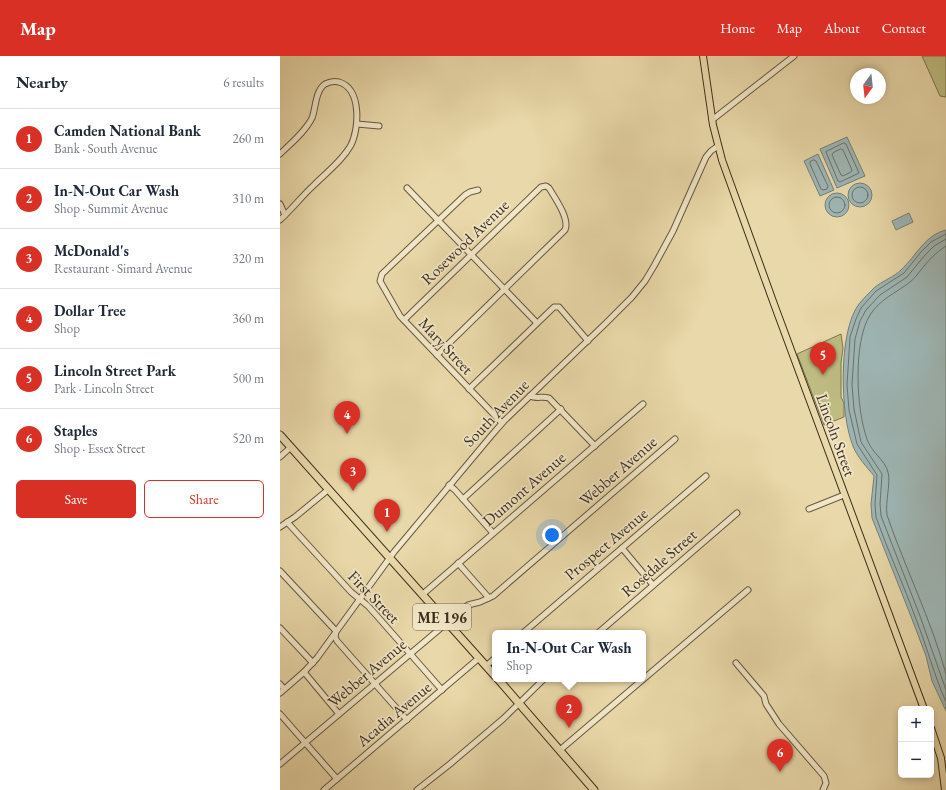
<!DOCTYPE html>
<meta charset="utf-8">
<style>
:root{--surface:#fff;--page:#f6f6f7;--text:#1f2937;--muted:#747a83;--line:#e0e1e3;--accent:#d93025}
body{margin:0;font-family:"EB Garamond",serif;background:var(--page);color:var(--text)}
.controls{position:absolute;right:12px;bottom:12px;display:grid;overflow:hidden;border-radius:6px;box-shadow:0 2px 6px #0003}
.controls button{width:36px;height:36px;display:grid;place-items:center;padding:0;border:0;border-bottom:1px solid var(--line);background:var(--surface);color:var(--text);font:20px sans-serif}
.compass{position:absolute;left:570px;top:12px;width:36px;height:36px;border-radius:50%;background:var(--surface);box-shadow:0 2px 6px #0003;rotate:195deg}
.you{position:absolute;left:272px;top:479px;width:14px;height:14px;margin:-10px;border:3px solid #fff;border-radius:50%;background:#1a73e8;box-shadow:0 0 0 6px #1a73e833}
.badge{display:grid;place-items:center;width:26px;height:26px;border-radius:50%;background:var(--accent);color:#fff;font-size:13px;font-weight:700}
.pin{position:absolute;translate:-50% -33px;filter:drop-shadow(0 1px 2px #0008)}
.pin::after{content:'';position:absolute;top:21px;width:14px;height:12px;background:inherit;clip-path:polygon(0 0,100% 0,50% 100%)}
.popup{position:absolute;left:212px;top:574px;width:154px;height:52px;box-sizing:border-box;display:grid;place-content:center;border-radius:6px;background:var(--surface);filter:drop-shadow(0 1px 3px #0005);font-size:13px;white-space:nowrap;color:var(--muted)}
.popup b{font-size:15px;color:var(--text)}
.popup::after{content:'';position:absolute;left:50%;top:100%;margin-left:-8px;border:8px solid transparent;border-top-color:var(--surface)}
.list{margin:0;padding:0;list-style:none}
h2{display:flex;justify-content:space-between;align-items:center;height:52px;margin:0;padding:0 16px;font-size:17px}
h2 small{font-size:13px;font-weight:400;color:var(--muted)}
.list li{display:grid;grid-template-columns:26px 1fr auto;gap:12px;align-items:center;box-sizing:border-box;height:60px;padding:0 16px;border-top:1px solid var(--line)}
.list b{display:block;font-size:15px;white-space:nowrap}
.list p{margin:0;font-size:13px;white-space:nowrap;color:var(--muted)}
.list em{font-size:13px;font-style:normal;color:var(--muted)}
.actions{display:flex;gap:8px;padding:12px 16px}
.actions a{flex:1;padding:9px 0;border:1px solid var(--accent);border-radius:6px;text-align:center;font-size:14px;color:var(--accent)}
.actions .main{background:var(--accent);color:#fff}
.map{position:relative;flex:none;width:666px;height:734px;overflow:hidden}
header{display:flex;align-items:center;gap:24px;box-sizing:border-box;height:56px;padding:0 20px;background:var(--accent);color:#fff}
header strong{font-size:19px}
nav{display:flex;gap:22px;margin-inline-start:auto;font-size:14px}
main{display:flex}
aside{flex:1;background:var(--surface)}
.map>svg:first-child{display:block}
</style>
<header>
<strong>Map</strong>
<nav><a>Home</a><a>Map</a><a>About</a><a>Contact</a></nav>
</header>
<main>
<aside>
<h2>Nearby<small>6 results</small></h2>
<ul class="list">
<li><span class="badge">1</span><div><b>Camden National Bank</b><p>Bank · South Avenue</p></div><em>260 m</em></li>
<li><span class="badge">2</span><div><b>In-N-Out Car Wash</b><p>Shop · Summit Avenue</p></div><em>310 m</em></li>
<li><span class="badge">3</span><div><b>McDonald's</b><p>Restaurant · Simard Avenue</p></div><em>320 m</em></li>
<li><span class="badge">4</span><div><b>Dollar Tree</b><p>Shop</p></div><em>360 m</em></li>
<li><span class="badge">5</span><div><b>Lincoln Street Park</b><p>Park · Lincoln Street</p></div><em>500 m</em></li>
<li><span class="badge">6</span><div><b>Staples</b><p>Shop · Essex Street</p></div><em>520 m</em></li>
</ul>
<div class="actions"><a class="main">Save</a><a>Share</a></div>
</aside>
<div class="map">
<svg width="666" height="734" viewBox="0 0 666 734">
<rect width="100%" height="100%" fill="#e9d8a9"/>
<filter id="stains"><feTurbulence type="fractalNoise" baseFrequency=".005" numOctaves="4"/><feColorMatrix values="0 0 0 0 .2 0 0 0 0 .09 0 0 0 0 .02 0 0 0 .5 -.17"/></filter>
<radialGradient id="worn" r=".72"><stop offset=".6" stop-color="#630" stop-opacity="0"/><stop offset="1" stop-color="#630" stop-opacity=".3"/></radialGradient>
<g fill="#bebc82" stroke="#7c7550">
<path d="M642 0H666V41L660 40Z"/>
<path d="M561 278 563 292 561 307V341L564 347V361L544 369 517 298Z"/>
</g>
<g fill="#9eb6b5" stroke="#768078">
<path d="M567 81 585 120 557 132 540 93Z"/>
<path d="M538 98 554 134 540 140 524 105Z"/>
<circle cx="580" cy="139" r="12"/>
<circle cx="557" cy="149" r="12"/>
<path d="M629 157 633 166 616 174 612 165Z"/>
<path d="M666 174V655L652 625 646 600 632 563 592 462 591 448 594 420C587 411 577 401 573 390 560 359 558 275 579 248 583 243 589 237 594 232 602 225 614 221 621 214 636 200 645 179 666 174Z"/>
</g>
<g fill="none" stroke-linecap="round" stroke-linejoin="round">
<g stroke="#6c7269" stroke-width="1">
<path d="M564 87 566 88 579 117 560 126 558 125 546 96Z"/>
<path d="M561 93 563 94 572 114 571 116 563 120 561 119 552 99 553 97Z"/>
<path d="M534 104 536 105 548 130 547 133 543 134 541 133 530 108V106Z"/>
<circle cx="580" cy="139" r="8"/>
<circle cx="557" cy="149" r="8"/>
<path d="M666 178 651 186 641 196 624 217 596 235 581 252 576 263 570 281 567 329 569 354 577 388 597 419 595 448 596 461C608 496 624 529 636 563 647 591 654 619 666 646"/>
<path d="M666 183 654 190 645 199 627 221 600 239 586 254 580 265 575 283 572 329 574 353 581 386 602 418 600 448 601 460 640 560 666 634"/>
<path d="M666 190C655 197 648 205 640 215 637 219 634 223 630 226 616 237 600 243 590 259 573 286 576 353 587 383 591 396 605 404 608 416 611 427 605 446 607 459 625 512 651 563 666 618"/>
</g>
<defs>
<g id="minor">
<path d="M432 64 514 0"/>
<path d="M77 68 99 70"/>
<path d="M0 98C11 87 25 76 32 62 36 52 35 35 45 28 49 26 55 25 59 26 82 33 79 73 71 89 62 105 47 116 34 129 22 140 12 153 0 164"/>
<path d="M127 132 257 267"/>
<path d="M198 134 190 136 185 139 102 218 100 225 120 260 222 367"/>
<path d="M0 148 5 159"/>
<path d="M124 264 261 131 266 130 269 132C275 142 290 163 285 174L157 299"/>
<path d="M189 333 274 251H279L308 285"/>
<path d="M250 340C256 343 263 340 269 342L315 390"/>
<path d="M0 401 11 391"/>
<path d="M169 429 175 434 213 477"/>
<path d="M183 443 281 353"/>
<path d="M529 453 564 439"/>
<path d="M7 466 71 536 88 550 97 560 162 634"/>
<path d="M0 471 15 461 49 433"/>
<path d="M342 492 373 529"/>
<path d="M178 507 209 542"/>
<path d="M0 515 56 575 55 581 57 585 127 664"/>
<path d="M143 538 363 348"/>
<path d="M0 572 33 607"/>
<path d="M243 577 426 420"/>
<path d="M318 577 457 457"/>
<path d="M456 607 484 640 486 648 499 668 544 720 546 727 543 734"/>
<path d="M206 610 215 602"/>
<path d="M24 616 59 658"/>
<path d="M0 628 4 633"/>
<path d="M0 637 24 616 37 602 114 496 211 380 224 365 325 268 352 241 365 225 374 210 393 175 426 101 431 95 438 90"/>
<path d="M0 658 57 723"/>
<path d="M280 694 468 534"/>
<path d="M0 708 188 549 200 546 213 540 395 383"/>
<path d="M44 734 199 602"/>
<path d="M137 734 170 708 223 663 264 623"/>
</g>
<g id="major">
<path d="M423 0 433 69 442 104 494 248 644 653"/>
<path d="M651 672 661 702 665 734"/>
</g>
<g id="highway">
<path d="M0 379 215 620"/>
<path d="M218 623 314 734"/>
</g>
</defs>
<use href="#minor" stroke="#665840" stroke-width="7"/>
<use href="#major" stroke="#3b2e1d" stroke-width="8"/>
<use href="#highway" stroke="#3b2e1d" stroke-width="9"/>
<use href="#minor" stroke="#f1e6c7" stroke-width="5"/>
<use href="#major" stroke="#e9d8a9" stroke-width="6"/>
<use href="#highway" stroke="#e9d8a9" stroke-width="7"/>
</g>
<g text-anchor="middle" dominant-baseline="central" stroke-width="3.5" stroke-linejoin="round" paint-order="stroke">
<rect fill="#f1e6c7" stroke="#726550" stroke-width="1" x="133" y="548" width="58" height="26" rx="3"/>
<g font-size="15" font-weight="bold" fill="#3b2e1d">
<text x="162" y="561">ME 196</text>
</g>
<g font-size="16" fill="#3b2e1d" stroke="#f1e6c7">
<text transform="translate(185 186) rotate(-44)">Rosewood Avenue</text>
<text transform="translate(166 290) rotate(47)">Mary Street</text>
<text transform="translate(216 357) rotate(-46)">South Avenue</text>
<text transform="translate(556 379) rotate(70)">Lincoln Street</text>
<text transform="translate(338 415) rotate(-41)">Webber Avenue</text>
<text transform="translate(244 433) rotate(-41)">Dumont Avenue</text>
<text transform="translate(326 488) rotate(-40)">Prospect Avenue</text>
<text transform="translate(379 507) rotate(-41)">Rosedale Street</text>
<text transform="translate(94 541) rotate(46)">First Street</text>
<text transform="translate(87 617) rotate(-40)">Webber Avenue</text>
<text transform="translate(114 658) rotate(-40)">Acadia Avenue</text>
</g>
</g>
<rect width="100%" height="100%" filter="url(#stains)"/>
<rect width="100%" height="100%" fill="url(#worn)"/>
</svg>
<div class="controls">
<button>+</button>
<button>−</button>
</div>
<svg class="compass" viewBox="-18 -18 36 36"><path d="M0-13l5 13h-10z" fill="#e53935"/><path d="M0 13l5-13h-10z" fill="#747a83"/></svg>
<div class="you"></div>
<div class="pin badge" style="left:107px;top:476px">1</div>
<div class="pin badge" style="left:289px;top:672px">2</div>
<div class="popup"><b>In-N-Out Car Wash</b>Shop</div>
<div class="pin badge" style="left:73px;top:435px">3</div>
<div class="pin badge" style="left:67px;top:378px">4</div>
<div class="pin badge" style="left:543px;top:319px">5</div>
<div class="pin badge" style="left:500px;top:716px">6</div>
</div>
</main>
